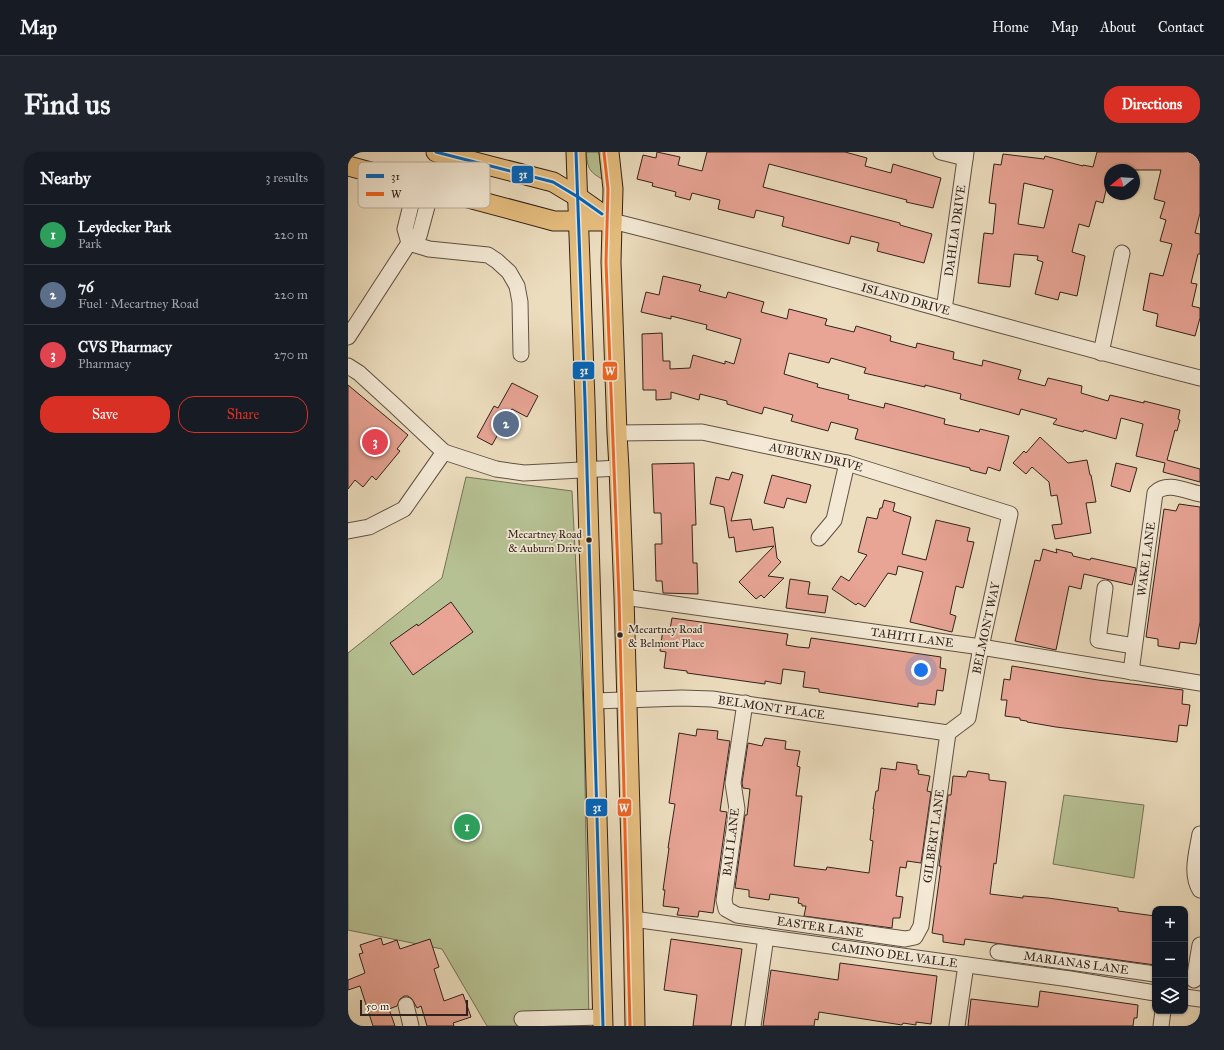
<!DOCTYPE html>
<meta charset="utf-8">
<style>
:root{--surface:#171b24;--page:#20242c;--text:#f1f3f6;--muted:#9ea1a6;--line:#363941;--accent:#d93025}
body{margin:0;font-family:"IM FELL Great Primer",serif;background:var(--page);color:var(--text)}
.controls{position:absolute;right:12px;bottom:12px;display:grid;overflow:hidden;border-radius:8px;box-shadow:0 1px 3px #0004}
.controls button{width:36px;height:36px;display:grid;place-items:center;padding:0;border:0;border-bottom:1px solid var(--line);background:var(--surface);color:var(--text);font:20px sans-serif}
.compass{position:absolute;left:756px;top:12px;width:36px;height:36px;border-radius:50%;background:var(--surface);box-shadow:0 1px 3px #0004;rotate:252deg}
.scale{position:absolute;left:12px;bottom:10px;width:108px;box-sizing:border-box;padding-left:4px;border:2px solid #31221c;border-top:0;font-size:11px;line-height:14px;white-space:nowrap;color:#31221c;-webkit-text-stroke:3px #f3e9d5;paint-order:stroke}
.you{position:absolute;left:573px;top:518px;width:14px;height:14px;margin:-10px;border:3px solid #fff;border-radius:50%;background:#1a73e8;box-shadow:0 0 0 6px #1a73e833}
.badge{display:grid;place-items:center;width:26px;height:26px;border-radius:50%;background:var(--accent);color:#fff;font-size:13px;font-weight:700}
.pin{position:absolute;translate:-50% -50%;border:2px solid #fff;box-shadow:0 1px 4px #0006}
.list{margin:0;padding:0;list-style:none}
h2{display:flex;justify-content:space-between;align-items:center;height:52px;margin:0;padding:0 16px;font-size:17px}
h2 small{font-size:13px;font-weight:400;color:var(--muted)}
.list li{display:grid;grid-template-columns:26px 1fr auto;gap:12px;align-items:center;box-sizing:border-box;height:60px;padding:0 16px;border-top:1px solid var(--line)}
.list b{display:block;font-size:15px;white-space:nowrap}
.list p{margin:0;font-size:13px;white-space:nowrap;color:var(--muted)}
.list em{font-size:13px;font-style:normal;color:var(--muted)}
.actions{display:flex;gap:8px;padding:12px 16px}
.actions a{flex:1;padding:9px 0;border:1px solid var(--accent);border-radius:16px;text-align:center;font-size:14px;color:var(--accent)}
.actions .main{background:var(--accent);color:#fff}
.icon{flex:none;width:22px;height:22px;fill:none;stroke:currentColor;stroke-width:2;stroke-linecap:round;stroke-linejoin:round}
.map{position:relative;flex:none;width:852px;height:874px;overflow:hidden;border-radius:16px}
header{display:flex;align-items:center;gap:24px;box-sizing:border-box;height:56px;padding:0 20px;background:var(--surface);border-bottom:1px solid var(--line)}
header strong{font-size:19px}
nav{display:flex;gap:22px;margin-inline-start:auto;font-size:14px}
.intro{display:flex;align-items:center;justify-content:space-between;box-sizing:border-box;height:96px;padding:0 24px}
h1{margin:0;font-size:28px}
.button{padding:10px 18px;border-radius:16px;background:var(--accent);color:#fff;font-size:14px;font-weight:700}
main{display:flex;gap:24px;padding:0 24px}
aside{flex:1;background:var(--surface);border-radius:16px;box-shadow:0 1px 3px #0004}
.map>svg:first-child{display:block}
</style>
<header>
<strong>Map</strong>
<nav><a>Home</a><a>Map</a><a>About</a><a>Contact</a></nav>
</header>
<div class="intro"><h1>Find us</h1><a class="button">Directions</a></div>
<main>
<aside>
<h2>Nearby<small>3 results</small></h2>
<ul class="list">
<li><span class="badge" style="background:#2e9e5b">1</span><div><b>Leydecker Park</b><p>Park</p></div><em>220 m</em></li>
<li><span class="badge" style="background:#5c6f8a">2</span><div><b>76</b><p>Fuel · Mecartney Road</p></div><em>220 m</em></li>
<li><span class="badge" style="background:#e0444e">3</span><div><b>CVS Pharmacy</b><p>Pharmacy</p></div><em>270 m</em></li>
</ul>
<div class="actions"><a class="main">Save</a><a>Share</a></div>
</aside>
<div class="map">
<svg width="852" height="874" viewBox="0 0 852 874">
<rect width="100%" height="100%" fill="#ecddbe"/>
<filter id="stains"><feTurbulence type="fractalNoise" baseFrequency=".005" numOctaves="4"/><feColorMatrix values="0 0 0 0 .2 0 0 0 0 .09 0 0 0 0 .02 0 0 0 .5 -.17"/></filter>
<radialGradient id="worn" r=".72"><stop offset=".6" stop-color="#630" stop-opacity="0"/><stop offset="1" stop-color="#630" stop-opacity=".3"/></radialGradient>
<g fill="#b6c193" stroke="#747258">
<path d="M238 0H251L254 27C240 19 240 16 238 0Z"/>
<path d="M118 325 224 339 236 571 241 874H139L94 797 0 778V501L94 426Z"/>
<path d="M716 643 796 653 786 726 705 712Z"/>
</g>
<g fill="#e8a495" stroke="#31221c" fill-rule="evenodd">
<path d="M309 0 332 5 330 13 354 19 359 0H497L519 6 517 14 543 21 545 12 593 26 585 56 558 50 559 48 421 12 415 35 552 71V73L584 82 576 111 529 99 531 91 503 84 501 92 434 74 436 65 408 58 406 66 370 57 372 48 344 41 342 48 327 44 328 40 304 34 305 31 289 27 295 3 308 6Z"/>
<path d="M749 0H852V61L847 81 852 82V102H850L843 131 849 132 844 154 852 156V166L847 184 808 174 810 162 795 158 802 121 815 124 824 92 812 89 818 68 812 66 817 50 806 47 813 18H762V35L759 34 755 51 748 49 741 75 731 72 724 100 737 104 729 144 712 140 710 148 687 142 695 110 689 108 690 104 666 102 662 135 630 131 636 81 645 82 648 52 641 51 646 12 653 13 655 2 696 7 697 4 735 14V13L745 15ZM676 31 705 38 696 76 670 72Z"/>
<path d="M315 124 353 133 351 139 378 146 380 140 416 150 413 160 439 167 441 157 479 167 477 173 506 180 508 174 543 184 542 189 568 196 569 191 606 200 605 207 634 214 635 208 673 218 670 227 697 234 700 226 734 234 733 241 760 249 762 243 796 251V249L832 258 830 267 832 268 829 279 827 278 819 308 852 317V330L815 320 817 311 788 304 795 272 773 266 768 287 736 278 735 280 705 272 709 267 673 257 671 263 661 260 612 247 613 242 577 233V235L516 221 518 216 483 206 481 211 441 201 436 222 470 232 469 235 501 243 500 247 536 256 537 251 597 267 596 272 631 280 632 277 661 284 652 319 640 315 638 322 622 318V316L507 287 510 277 483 270 480 279 443 269 445 263 416 255 414 262 379 252V249L352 242 351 248 323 240V247L308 248V238H295L294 182 314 181 315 209H322V217L342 216 345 203 377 212V209L386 212 393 187 358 177 359 173 323 164V167L293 160 298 140 311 143Z"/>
<path d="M164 231 190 244 179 265 164 257 144 293 129 285 146 254 150 256Z"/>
<path d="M0 233 60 283 49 297 52 299 28 328 24 324 15 335 7 328 0 337Z"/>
<path d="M692 285 720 311 739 308 742 323H743L748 350 738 351 743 381 707 387 704 373 714 372 709 343 703 344 701 330 684 315 678 322 665 311 676 299 678 301Z"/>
<path d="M346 311 348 373H344L345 411H349L350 442 315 441 314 429H308L307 392H314L313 361H306L304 312Z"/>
<path d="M768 311 789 316 782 340 763 334Z"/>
<path d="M384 320 395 323 383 369 403 367 405 378 425 375 429 406 433 410 420 424 436 426 416 446 413 443 408 447 391 430 426 394 388 400 386 385 381 386 376 355 362 352 368 325 381 328Z"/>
<path d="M424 323 463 333 458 351 439 346 436 356 416 351Z"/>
<path d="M536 348 547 351 545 359 563 365 554 402 578 408 588 368 622 376 619 389 626 390 615 436 608 434 602 462 608 464 604 480 562 470 575 420 550 414 548 423 540 421 517 455 510 451 508 453 484 437 493 424 501 429 519 403 510 400 519 365 529 367 532 356H534Z"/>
<path d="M831 352 852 355V470L848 492 832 490 831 497 810 494V487L798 485 816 357 828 359Z"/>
<path d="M695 397 709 401 708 397 724 401 725 404 742 408 743 406 788 416 784 433 736 422 733 437 721 434 708 498 667 489 687 408 692 409Z"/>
<path d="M442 427 462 430 460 442 480 444 477 461 438 456Z"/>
<path d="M103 450 125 480 65 523 42 491 69 472 70 474Z"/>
<path d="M324 466 440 482 438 493 450 495 461 496 463 486 593 505 592 516 598 517 595 539 589 538 587 553 570 551V555L471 540V537L455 535 457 520 435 517 433 532 417 529V532L339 521V519L316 516 318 500 312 499 315 477H322Z"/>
<path d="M664 514 750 528 835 538 834 552 842 553 839 574 831 573 829 590 708 575 679 570V569L672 568V566L657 564 659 548H653L656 527 662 528Z"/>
<path d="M349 577 370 579 369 587 382 589 372 659 379 660 365 761 351 759 350 765 329 763 331 756 315 754 317 738H315L321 696H320L327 652 321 651 331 581 348 584Z"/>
<path d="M417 586 438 589 437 597 452 599 449 614 452 615 448 644H454L446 714 478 718 479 715 521 721 525 689 522 688 526 657H525L528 639H530L533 616 548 618 549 610 569 613V618H571L570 622 582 624 579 639 583 640 573 711 559 709 558 716 552 715 548 744 555 745 552 766H545L544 776 456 764 458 754H454V752L450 751 451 746 422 742 421 748 401 745V738L387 736 397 663H399L402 637 395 636 394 631 400 591 414 594Z"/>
<path d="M620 619 641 622V628L658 630 648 712 646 711 642 742 675 746V744L700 746 770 756V759L807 764V813L617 787 616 793 595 790V783L584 781 593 714H591L600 643H603L605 624 618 625Z"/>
<path d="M33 786 35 793 49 788 52 797 82 787 91 815 86 817 96 849 115 842 123 865 105 871 106 874H79L73 854 69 856 64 847 60 844H56L52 847 49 854 41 857 47 874H25L12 834 0 838V828L17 821 11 802 15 801 12 793Z"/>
<path d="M323 787 394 797 383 874H345L349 843 316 838Z"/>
<path d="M492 811 589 824 583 872 568 870V873L555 871 554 873 471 860 470 868 467 867 466 874H415L423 818 490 828Z"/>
<path d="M692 839 790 853 789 866H786L785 874H620L623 847 690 855Z"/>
</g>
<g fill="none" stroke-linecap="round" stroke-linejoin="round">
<defs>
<g id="minor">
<path d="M593 0 617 6"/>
<path id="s1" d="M264 69C461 118 655 176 852 226"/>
<path d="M61 91 81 97 140 103 149 109 161 120 169 134 172 150 173 202"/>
<path id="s2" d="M596 158 618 0"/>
<path d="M0 185 61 91 71 84 81 47 76 34 65 45 57 77 61 91"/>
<path d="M753 201 774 101"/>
<path d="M0 214 11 221 46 253 96 300 148 317 176 321 271 316"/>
<path id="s3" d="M269 281 354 280 499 311 662 362 633 495 620 566 600 581"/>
<path d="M0 379 21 375 56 357 96 300"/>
<path d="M471 386 486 368 499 311"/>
<path d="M757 436 750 488 786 494"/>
<path id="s4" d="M276 445 633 495 852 531"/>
<path id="s5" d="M783 520 807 341C819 329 837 339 852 342"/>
<path id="s6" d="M246 549 334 546 364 547 600 581"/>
<path id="s7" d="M397 551 385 631 389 657 376 748 378 757 389 763 557 787 567 785 573 774 600 581"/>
<path d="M852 682C849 700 842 722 852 738"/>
<path id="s8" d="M285 767 722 827 807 841"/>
<path id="s9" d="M650 800 807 822"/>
<path d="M846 828 852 793"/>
<path d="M837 845 852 847"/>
<path d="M58 853 63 874"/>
<path d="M174 867 255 865"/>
<path d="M405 874 418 785"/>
<path d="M609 874 618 813"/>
<path d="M813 874 815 859"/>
</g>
<g id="major">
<path d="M88 0 205 30 230 45 264 69"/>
<path d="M228 0 237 249 255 874"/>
<path d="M261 0 265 37 263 110 269 281 271 316 276 445 285 767 287 874"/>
<path d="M0 14 206 69H264"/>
</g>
</defs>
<use href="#minor" stroke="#605144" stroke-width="17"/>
<use href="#major" stroke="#31221c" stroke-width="21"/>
<use href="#minor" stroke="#f3e9d5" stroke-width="15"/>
<use href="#major" stroke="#e6be7f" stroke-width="19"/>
<defs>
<g id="bus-1">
<path d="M88 0 205 30 230 45 254 62"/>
<path d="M228 0 237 249 255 874"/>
</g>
<path id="bus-2" d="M256 1 260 37 258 110 271 445 282 874"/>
</defs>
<use href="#bus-1" stroke="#f3e9d5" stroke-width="6"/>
<use href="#bus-2" stroke="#f3e9d5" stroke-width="6"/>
<use href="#bus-1" stroke="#0065bd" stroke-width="3"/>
<use href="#bus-2" stroke="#f26522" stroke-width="3"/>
</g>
<g fill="#31221c" stroke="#f3e9d5" stroke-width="1.5">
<circle cx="241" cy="388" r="3.5"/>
<circle cx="272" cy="483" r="3.5"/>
</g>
<g text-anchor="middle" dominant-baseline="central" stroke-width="3.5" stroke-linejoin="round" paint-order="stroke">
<g font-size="11" fill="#31221c" stroke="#f3e9d5" text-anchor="end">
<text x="234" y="382">Mecartney Road<tspan x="234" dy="14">&amp; Auburn Drive</tspan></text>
<text x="280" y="477" text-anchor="start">Mecartney Road<tspan x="280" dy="14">&amp; Belmont Place</tspan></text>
</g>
<g font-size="12" fill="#31221c" stroke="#f3e9d5">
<text stroke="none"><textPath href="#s2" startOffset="80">DAHLIA DRIVE</textPath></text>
<text stroke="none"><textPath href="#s1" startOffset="304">ISLAND DRIVE</textPath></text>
<text stroke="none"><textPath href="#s3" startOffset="202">AUBURN DRIVE</textPath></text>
<text stroke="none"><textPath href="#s5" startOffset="114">WAKE LANE</textPath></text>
<text transform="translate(638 476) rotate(-78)">BELMONT WAY</text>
<text stroke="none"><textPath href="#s4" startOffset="291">TAHITI LANE</textPath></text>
<text stroke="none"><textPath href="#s6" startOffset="178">BELMONT PLACE</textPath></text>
<text stroke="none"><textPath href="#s7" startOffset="504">GILBERT LANE</textPath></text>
<text transform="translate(383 690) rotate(-83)">BALI LANE</text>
<text stroke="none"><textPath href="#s7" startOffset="305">EASTER LANE</textPath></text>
<text stroke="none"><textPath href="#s8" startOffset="264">CAMINO DEL VALLE</textPath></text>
<text stroke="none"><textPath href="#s9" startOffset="79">MARIANAS LANE</textPath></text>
</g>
</g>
<rect x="10" y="10" width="132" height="46" rx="6" fill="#f3e9d5" stroke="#b9ad9e" stroke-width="1"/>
<rect x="18" y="22" width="18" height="4" fill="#0065bd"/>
<rect x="18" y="40" width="18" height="4" fill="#f26522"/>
<g font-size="11" fill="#31221c">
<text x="43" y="28">31</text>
<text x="43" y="46">W</text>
</g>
<g stroke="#f3e9d5" stroke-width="1.5">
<rect x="163" y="13" width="23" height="19" rx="4" fill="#0065bd"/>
<rect x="224" y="209" width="23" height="19" rx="4" fill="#0065bd"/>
<rect x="254" y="209" width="16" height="20" rx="4" fill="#f26522"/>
<rect x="237" y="646" width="23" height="19" rx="4" fill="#0065bd"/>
<rect x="269" y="646" width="15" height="19" rx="4" fill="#f26522"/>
</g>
<g font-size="11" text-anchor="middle" font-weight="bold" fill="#fff">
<text x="175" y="26">31</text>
<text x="236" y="222">31</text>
<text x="262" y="223">W</text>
<text x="249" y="659">31</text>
<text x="276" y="660">W</text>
</g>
<rect width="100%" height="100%" filter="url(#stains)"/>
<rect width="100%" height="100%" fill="url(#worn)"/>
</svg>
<div class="controls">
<button>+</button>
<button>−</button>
<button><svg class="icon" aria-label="layers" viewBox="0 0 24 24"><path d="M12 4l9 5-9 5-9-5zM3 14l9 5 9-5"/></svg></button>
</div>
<svg class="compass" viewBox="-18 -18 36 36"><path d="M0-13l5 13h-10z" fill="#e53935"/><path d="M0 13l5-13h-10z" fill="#9ea1a6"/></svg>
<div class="scale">50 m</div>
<div class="you"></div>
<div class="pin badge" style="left:119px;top:675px;background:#2e9e5b">1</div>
<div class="pin badge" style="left:158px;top:272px;background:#5c6f8a">2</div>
<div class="pin badge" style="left:27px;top:290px;background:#e0444e">3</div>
</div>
</main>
